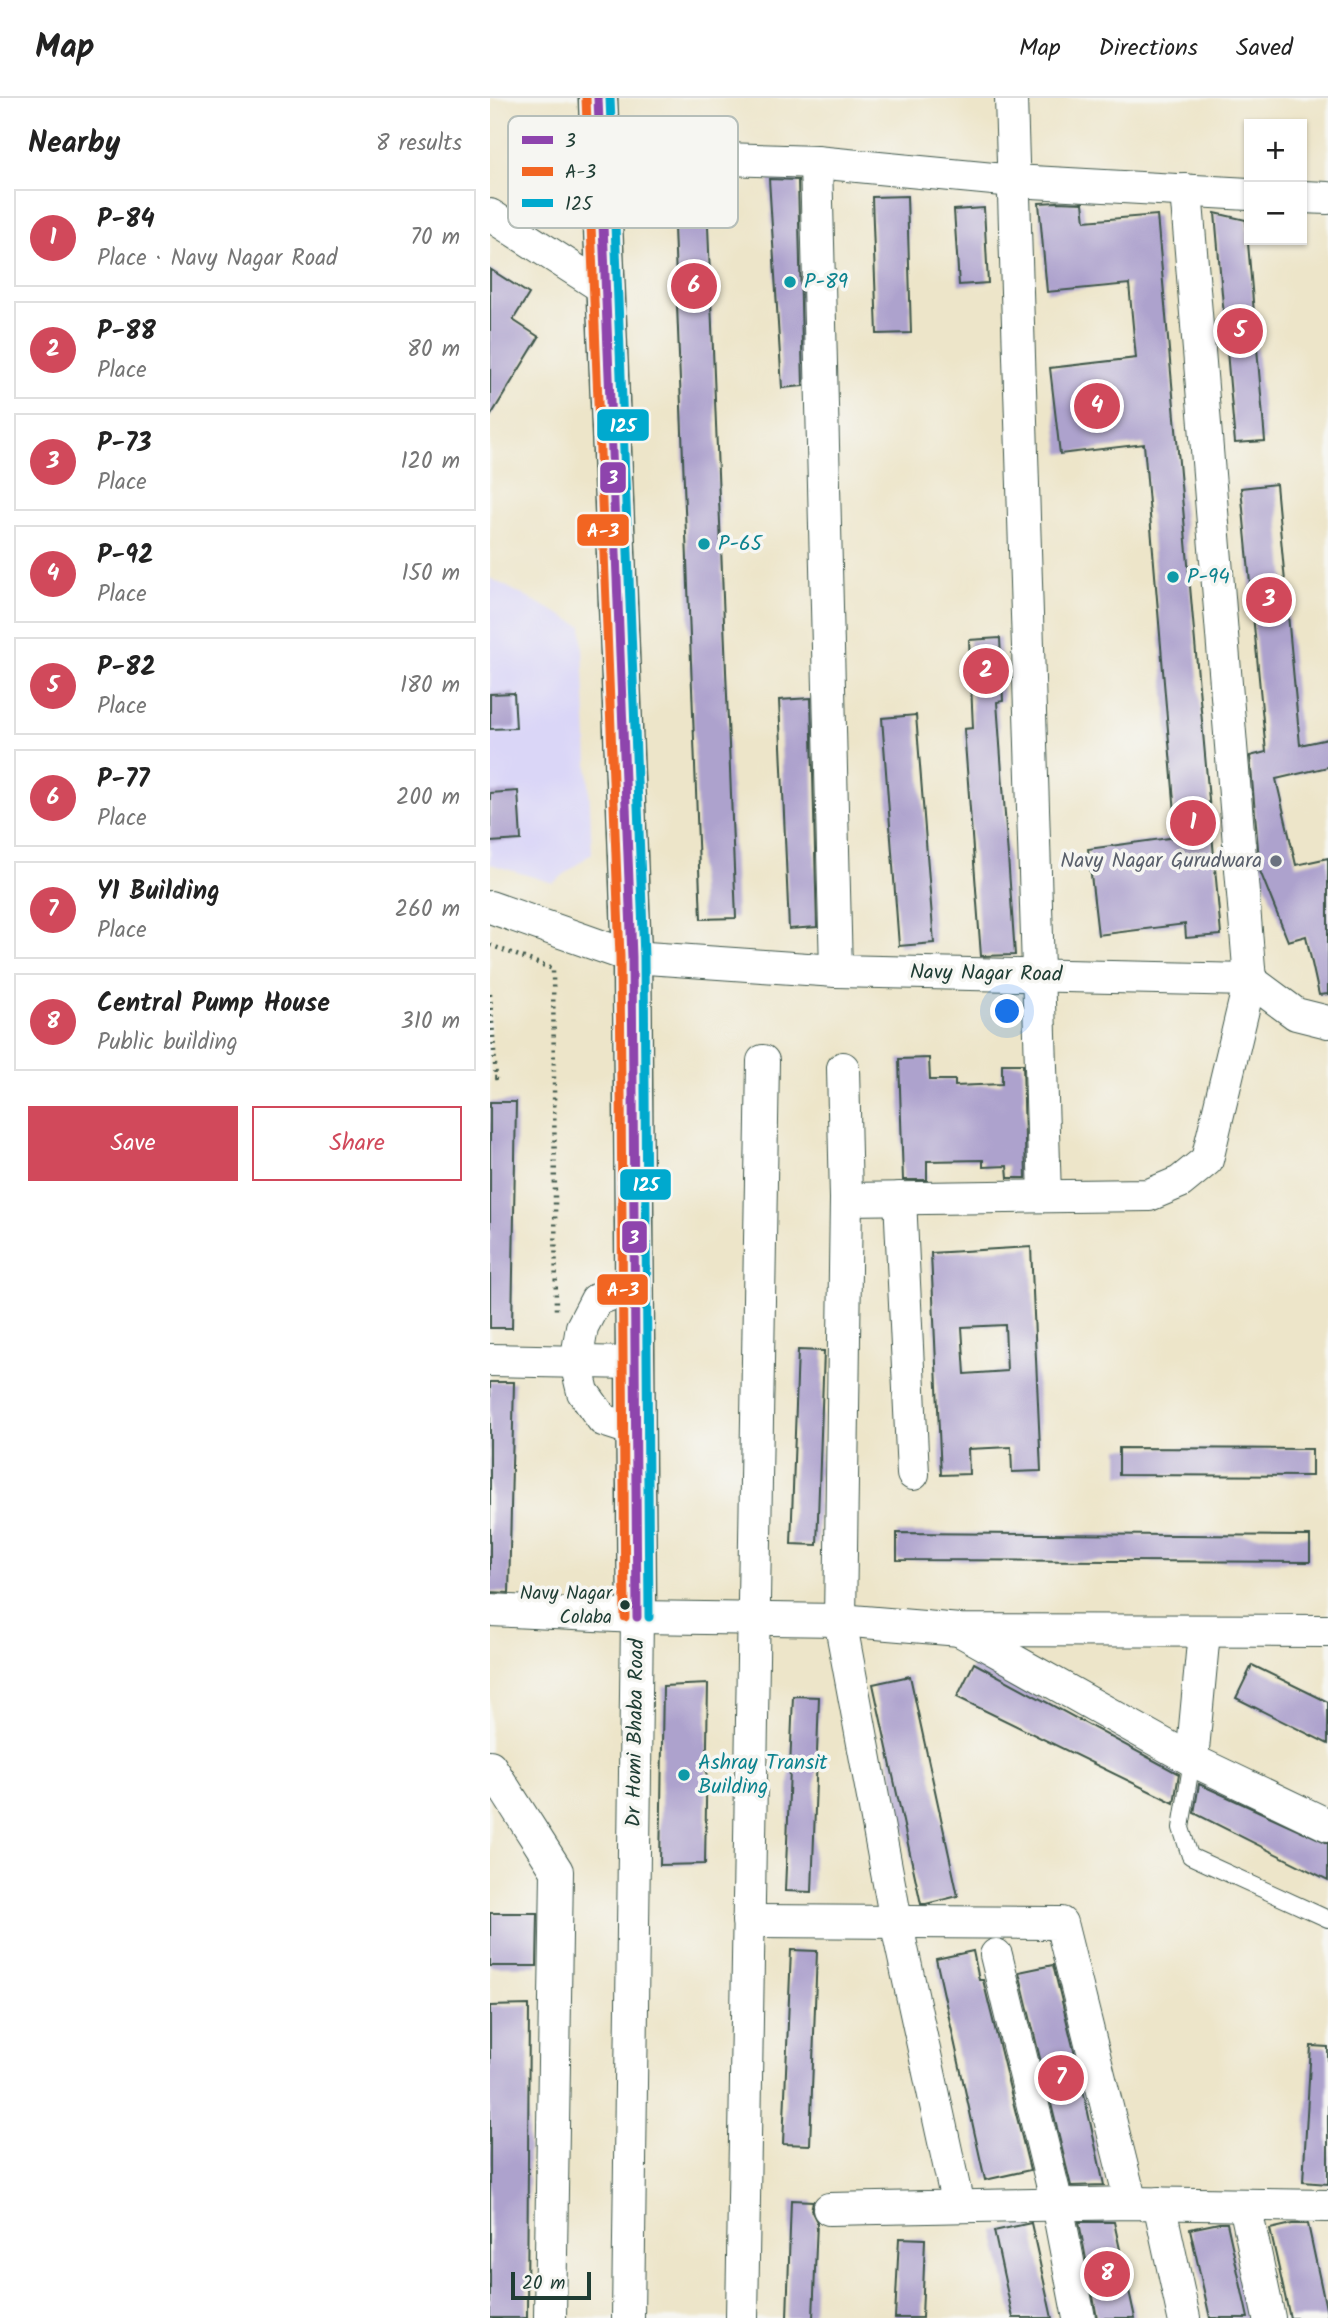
<!DOCTYPE html>
<meta charset="utf-8">
<style>
:root{--surface:#fff;--page:#f6f6f6;--text:#222;--muted:#767676;--line:#e0e0e0;--accent:#d1495b}
body{margin:0;font-family:Kalam,sans-serif;background:var(--page);color:var(--text)}
.controls{position:absolute;right:21px;top:21px;display:grid;overflow:hidden;border-radius:0px;box-shadow:0 2px 5px #0004}
.controls button{width:63px;height:63px;display:grid;place-items:center;padding:0;border:0;border-bottom:2px solid var(--line);background:var(--surface);color:var(--text);font:35px sans-serif}
.scale{position:absolute;left:21px;bottom:18px;width:80px;box-sizing:border-box;padding-left:7px;border:4px solid #1f3d34;border-top:0;font-size:19px;line-height:24px;white-space:nowrap;color:#1f3d34;-webkit-text-stroke:5px #f6f6f2;paint-order:stroke}
.you{position:absolute;left:518px;top:914px;width:24px;height:24px;margin:-18px;border:5px solid #fff;border-radius:50%;background:#1a73e8;box-shadow:0 0 0 10px #1a73e833}
.badge{display:grid;place-items:center;width:46px;height:46px;border-radius:50%;background:var(--accent);color:#fff;font-size:23px;font-weight:700}
.pin{position:absolute;translate:-50% -50%;border:4px solid #fff;box-shadow:0 2px 7px #0006}
.list{margin:0;padding:0;list-style:none}
h2{display:flex;justify-content:space-between;align-items:center;height:91px;margin:0;padding:0 28px;font-size:30px}
h2 small{font-size:23px;font-weight:400;color:var(--muted)}
.list li{display:grid;grid-template-columns:46px 1fr auto;gap:21px;align-items:center;box-sizing:border-box;height:98px;margin:0 14px 14px;padding:0 14px;border:2px solid var(--line);border-radius:0px}
.list b{display:block;font-size:26px;white-space:nowrap}
.list p{margin:0;font-size:23px;white-space:nowrap;color:var(--muted)}
.list em{font-size:23px;font-style:normal;color:var(--muted)}
.actions{display:flex;gap:14px;padding:21px 28px}
.actions a{flex:1;padding:16px 0;border:2px solid var(--accent);border-radius:0px;text-align:center;font-size:24px;color:var(--accent)}
.actions .main{background:var(--accent);color:#fff}
.map{position:relative;flex:none;width:838px;height:2220px;overflow:hidden}
header{display:flex;align-items:center;gap:42px;box-sizing:border-box;height:98px;padding:0 35px;background:var(--surface);border-bottom:2px solid var(--line)}
header strong{font-size:33px}
nav{display:flex;gap:38px;margin-inline-start:auto;font-size:24px}
main{display:flex}
aside{flex:1;background:var(--surface)}
.map>svg:first-child{display:block}
</style>
<header>
<strong>Map</strong>
<nav><a>Map</a><a>Directions</a><a>Saved</a></nav>
</header>
<main>
<aside>
<h2>Nearby<small>8 results</small></h2>
<ul class="list">
<li><span class="badge">1</span><div><b>P-84</b><p>Place · Navy Nagar Road</p></div><em>70 m</em></li>
<li><span class="badge">2</span><div><b>P-88</b><p>Place</p></div><em>80 m</em></li>
<li><span class="badge">3</span><div><b>P-73</b><p>Place</p></div><em>120 m</em></li>
<li><span class="badge">4</span><div><b>P-92</b><p>Place</p></div><em>150 m</em></li>
<li><span class="badge">5</span><div><b>P-82</b><p>Place</p></div><em>180 m</em></li>
<li><span class="badge">6</span><div><b>P-77</b><p>Place</p></div><em>200 m</em></li>
<li><span class="badge">7</span><div><b>Y1 Building</b><p>Place</p></div><em>260 m</em></li>
<li><span class="badge">8</span><div><b>Central Pump House</b><p>Public building</p></div><em>310 m</em></li>
</ul>
<div class="actions"><a class="main">Save</a><a>Share</a></div>
</aside>
<div class="map">
<svg width="838" height="2220" viewBox="0 0 838 2220">
<rect width="100%" height="100%" fill="#f6f6f2"/>
<filter id="ink" filterUnits="userSpaceOnUse"><feTurbulence type="fractalNoise" baseFrequency=".0143" numOctaves="2"/><feDisplacementMap in="SourceGraphic" scale="14" xChannelSelector="R" yChannelSelector="G"/><feConvolveMatrix kernelMatrix="1 2 1 2 8 2 1 2 1" color-interpolation-filters="sRGB"/></filter>
<filter id="wash" filterUnits="userSpaceOnUse"><feTurbulence type="fractalNoise" baseFrequency=".00686" numOctaves="4" result="noise"/><feDisplacementMap in="SourceGraphic" scale="28" xChannelSelector="R" yChannelSelector="G"/><feGaussianBlur stdDeviation="1.57" result="paint"/><feColorMatrix in="noise" values="0 0 0 0 0 0 0 0 0 0 0 0 0 0 0 0 0 1.4 0 .05"/><feComposite in="paint" operator="in"/></filter>
<g filter="url(#wash)">
<rect width="100%" height="100%" fill="#ede5c9"/>
<path fill="#dad6f7" d="M0 480 92 528 102 755 63 785 0 766Z"/>
<g id="blocks">
<g fill="#ada2cd" fill-rule="evenodd">
<path d="M182 78 216 79 246 820 211 821Z"/>
<path d="M279 81 308 82 313 288 292 290Z"/>
<path d="M417 98 421 235 387 236 382 99Z"/>
<path d="M567 104 593 105 595 123 667 117 731 837 696 840 695 826 608 837 598 751 687 739 654 346 570 356 560 270 646 260 639 186 557 194 549 105Z"/>
<path d="M494 110 498 185 469 187 464 112Z"/>
<path d="M725 115 756 122 775 343 745 345Z"/>
<path d="M0 171 39 196 23 222 49 239 0 319Z"/>
<path d="M786 386 810 647 838 641V669L786 681 806 767 838 760V896L829 897 816 838 798 843 770 773 760 658 776 654 751 390Z"/>
<path d="M510 540 513 603 507 604 525 857 491 858 474 631 483 630 479 542Z"/>
<path d="M24 595 26 630 0 631V596Z"/>
<path d="M321 600 327 829 299 831 289 602Z"/>
<path d="M426 617 444 845 409 848 392 620Z"/>
<path d="M28 693 31 742 0 744V695Z"/>
<path d="M439 960 440 982H465V988L512 986V966H533L536 1080H518L517 1068 493 1069V1062L437 1063V1082H413L409 961Z"/>
<path d="M0 1004H26L22 1230H0Z"/>
<path d="M541 1149 551 1373 522 1374 521 1349 478 1351 479 1376 451 1377 441 1155ZM515 1227 517 1273 475 1276 472 1229Z"/>
<path d="M308 1252 334 1253 327 1447 301 1446Z"/>
<path d="M0 1284H24L19 1495 0 1494Z"/>
<path d="M629 1350 822 1351V1378L629 1377Z"/>
<path d="M407 1435 820 1438V1464L407 1462Z"/>
<path d="M484 1565 689 1676 684 1705 467 1599Z"/>
<path d="M762 1567 838 1604V1646L746 1600Z"/>
<path d="M420 1578 468 1798 436 1806H431L383 1586Z"/>
<path d="M218 1586 215 1766 170 1767 173 1588Z"/>
<path d="M303 1598 329 1599 322 1794 295 1793Z"/>
<path d="M709 1686 838 1745V1782L704 1715Z"/>
<path d="M0 1815H48L47 1868H0Z"/>
<path d="M301 1852 327 1853 320 2047 293 2046Z"/>
<path d="M483 1853 489 1882H493L540 2072 495 2082 446 1861Z"/>
<path d="M563 1867 588 1969 614 2087 581 2088 529 1874Z"/>
<path d="M39 1907 37 2220H0V1908Z"/>
<path d="M821 1948 838 1949V2086L813 2084Z"/>
<path d="M301 2102 323 2103 321 2112 327 2124 323 2220H297Z"/>
<path d="M589 2124H624L645 2220H607Z"/>
<path d="M541 2125 562 2220H523L504 2133Z"/>
<path d="M729 2125H737L758 2220H720L700 2131Z"/>
<path d="M802 2126H818L838 2220H800L780 2131Z"/>
<path d="M409 2140 435 2141 432 2220H405Z"/>
</g>
</g>
</g>
<g filter="url(#ink)">
<use href="#blocks" fill-opacity="0" stroke="#3e564a" stroke-width="2"/>
<g fill="none" stroke-linecap="round" stroke-linejoin="round">
<defs>
<path id="service" d="M702 1662 691 1730 700 1758 838 1821"/>
<g id="minor">
<path d="M521 0 555 1098"/>
<path d="M110 57 326 64 524 83 759 96"/>
<path d="M326 64 346 873"/>
<path d="M812 99 838 100"/>
<path d="M0 117 115 191"/>
<path d="M0 809 142 859 346 873 760 882 806 916 838 924"/>
<path d="M353 970 356 1101 350 1522 406 1823 468 2108"/>
<path d="M410 1100 423 1376"/>
<path d="M356 1101 659 1097 690 1084 717 1062 760 882 696 92"/>
<path d="M143 1188 106 1202 92 1229 86 1265 93 1294 113 1322 144 1332"/>
<path d="M0 1262 143 1265"/>
<path d="M0 1512 147 1519 350 1522 470 1532 838 1533"/>
<path d="M471 1533 702 1662 838 1727"/>
<path d="M702 1662 714 1534"/>
<path d="M0 1668 67 1773 60 2220"/>
<path d="M258 1823 571 1825 641 2105"/>
<path d="M506 1857 567 2106 589 2220"/>
<path d="M669 2105 694 2220"/>
<path d="M755 2107 779 2220"/>
<path d="M339 2111 641 2105 838 2108"/>
<path d="M138 2220 147 1519"/>
<path d="M252 2220 273 963"/>
</g>
<path id="tertiary" d="M108 0 142 859 147 1519"/>
</defs>
<use href="#service" stroke="#3e564a" stroke-width="18"/>
<use href="#minor" stroke="#3e564a" stroke-width="34"/>
<use href="#tertiary" stroke="#3e564a" stroke-width="41"/>
<g stroke="#3e564a" stroke-width="4.5" stroke-dasharray="2 5" stroke-linecap="butt">
<path d="M0 847 63 871 66 1216"/>
<path d="M0 896 6 980H0"/>
</g>
<use href="#service" stroke="#fff" stroke-width="16"/>
<use href="#minor" stroke="#fff" stroke-width="32"/>
<use href="#tertiary" stroke="#fff" stroke-width="38"/>
<defs>
<path id="bus-1" d="M108 0 142 859 147 1519"/>
<path id="bus-2" d="M96 0 130 859 135 1519"/>
<path id="bus-3" d="M120 0 154 859 159 1519"/>
</defs>
<use href="#bus-1" stroke="#f6f6f2" stroke-width="14"/>
<use href="#bus-2" stroke="#f6f6f2" stroke-width="14"/>
<use href="#bus-3" stroke="#f6f6f2" stroke-width="14"/>
<use href="#bus-1" stroke="#8e44ad" stroke-width="9"/>
<use href="#bus-2" stroke="#f26522" stroke-width="9"/>
<use href="#bus-3" stroke="#00a9ce" stroke-width="9"/>
</g>
</g>
<g fill="#0f9aa8" stroke="#f6f6f2" stroke-width="2.5">
<circle cx="300" cy="184" r="7"/>
<circle cx="214" cy="446" r="7"/>
<circle cx="683" cy="479" r="7"/>
<circle cx="194" cy="1677" r="7"/>
</g>
<circle fill="#6b7280" stroke="#f6f6f2" stroke-width="2.5" cx="786" cy="763" r="7"/>
<circle fill="#1f3d34" stroke="#f6f6f2" stroke-width="2.5" cx="135" cy="1507" r="6"/>
<g text-anchor="middle" dominant-baseline="central" stroke-width="7" stroke-linejoin="round" paint-order="stroke">
<g font-size="19" fill="#1f3d34" stroke="#f6f6f2" text-anchor="end">
<text x="122" y="1496">Navy Nagar<tspan x="122" dy="24">Colaba</tspan></text>
</g>
<g font-size="21" fill="#0d838f" stroke="#f6f6f2" text-anchor="start">
<text x="314" y="184">P-89</text>
<text x="228" y="446">P-65</text>
<text x="697" y="479">P-94</text>
<text x="208" y="1665">Ashray Transit<tspan x="208" dy="24">Building</tspan></text>
</g>
<g font-size="21" fill="#5b616d" stroke="#f6f6f2" text-anchor="end">
<text x="772" y="763">Navy Nagar Gurudwara</text>
</g>
<g font-size="21" fill="#1f3d34" stroke="#f6f6f2">
<text transform="translate(496 876) rotate(1)">Navy Nagar Road</text>
<text transform="translate(146 1635) rotate(-89)">Dr Homi Bhaba Road</text>
</g>
</g>
<rect x="18" y="18" width="230" height="112" rx="10" fill="#f6f6f2" stroke="#b6beb9" stroke-width="2"/>
<rect x="32" y="38" width="31" height="8" fill="#8e44ad"/>
<rect x="32" y="69" width="31" height="9" fill="#f26522"/>
<rect x="32" y="101" width="31" height="8" fill="#00a9ce"/>
<g font-size="19" fill="#1f3d34">
<text x="75" y="49">3</text>
<text x="75" y="80">A-3</text>
<text x="75" y="112">125</text>
</g>
<g stroke="#f6f6f2" stroke-width="2.5">
<rect x="106" y="310" width="54" height="34" rx="7" fill="#00a9ce"/>
<rect x="109" y="363" width="28" height="33" rx="7" fill="#8e44ad"/>
<rect x="86" y="415" width="54" height="34" rx="7" fill="#f26522"/>
<rect x="129" y="1070" width="53" height="33" rx="7" fill="#00a9ce"/>
<rect x="131" y="1122" width="27" height="34" rx="7" fill="#8e44ad"/>
<rect x="106" y="1175" width="53" height="33" rx="7" fill="#f26522"/>
</g>
<g font-size="19" text-anchor="middle" font-weight="bold" fill="#fff">
<text x="133" y="334">125</text>
<text x="123" y="386">3</text>
<text x="113" y="439">A-3</text>
<text x="156" y="1093">125</text>
<text x="144" y="1146">3</text>
<text x="133" y="1198">A-3</text>
</g>
</svg>
<div class="controls">
<button>+</button>
<button>−</button>
</div>
<div class="scale">20 m</div>
<div class="you"></div>
<div class="pin badge" style="left:703px;top:725px">1</div>
<div class="pin badge" style="left:496px;top:573px">2</div>
<div class="pin badge" style="left:779px;top:502px">3</div>
<div class="pin badge" style="left:607px;top:308px">4</div>
<div class="pin badge" style="left:750px;top:233px">5</div>
<div class="pin badge" style="left:204px;top:188px">6</div>
<div class="pin badge" style="left:571px;top:1980px">7</div>
<div class="pin badge" style="left:617px;top:2176px">8</div>
</div>
</main>
